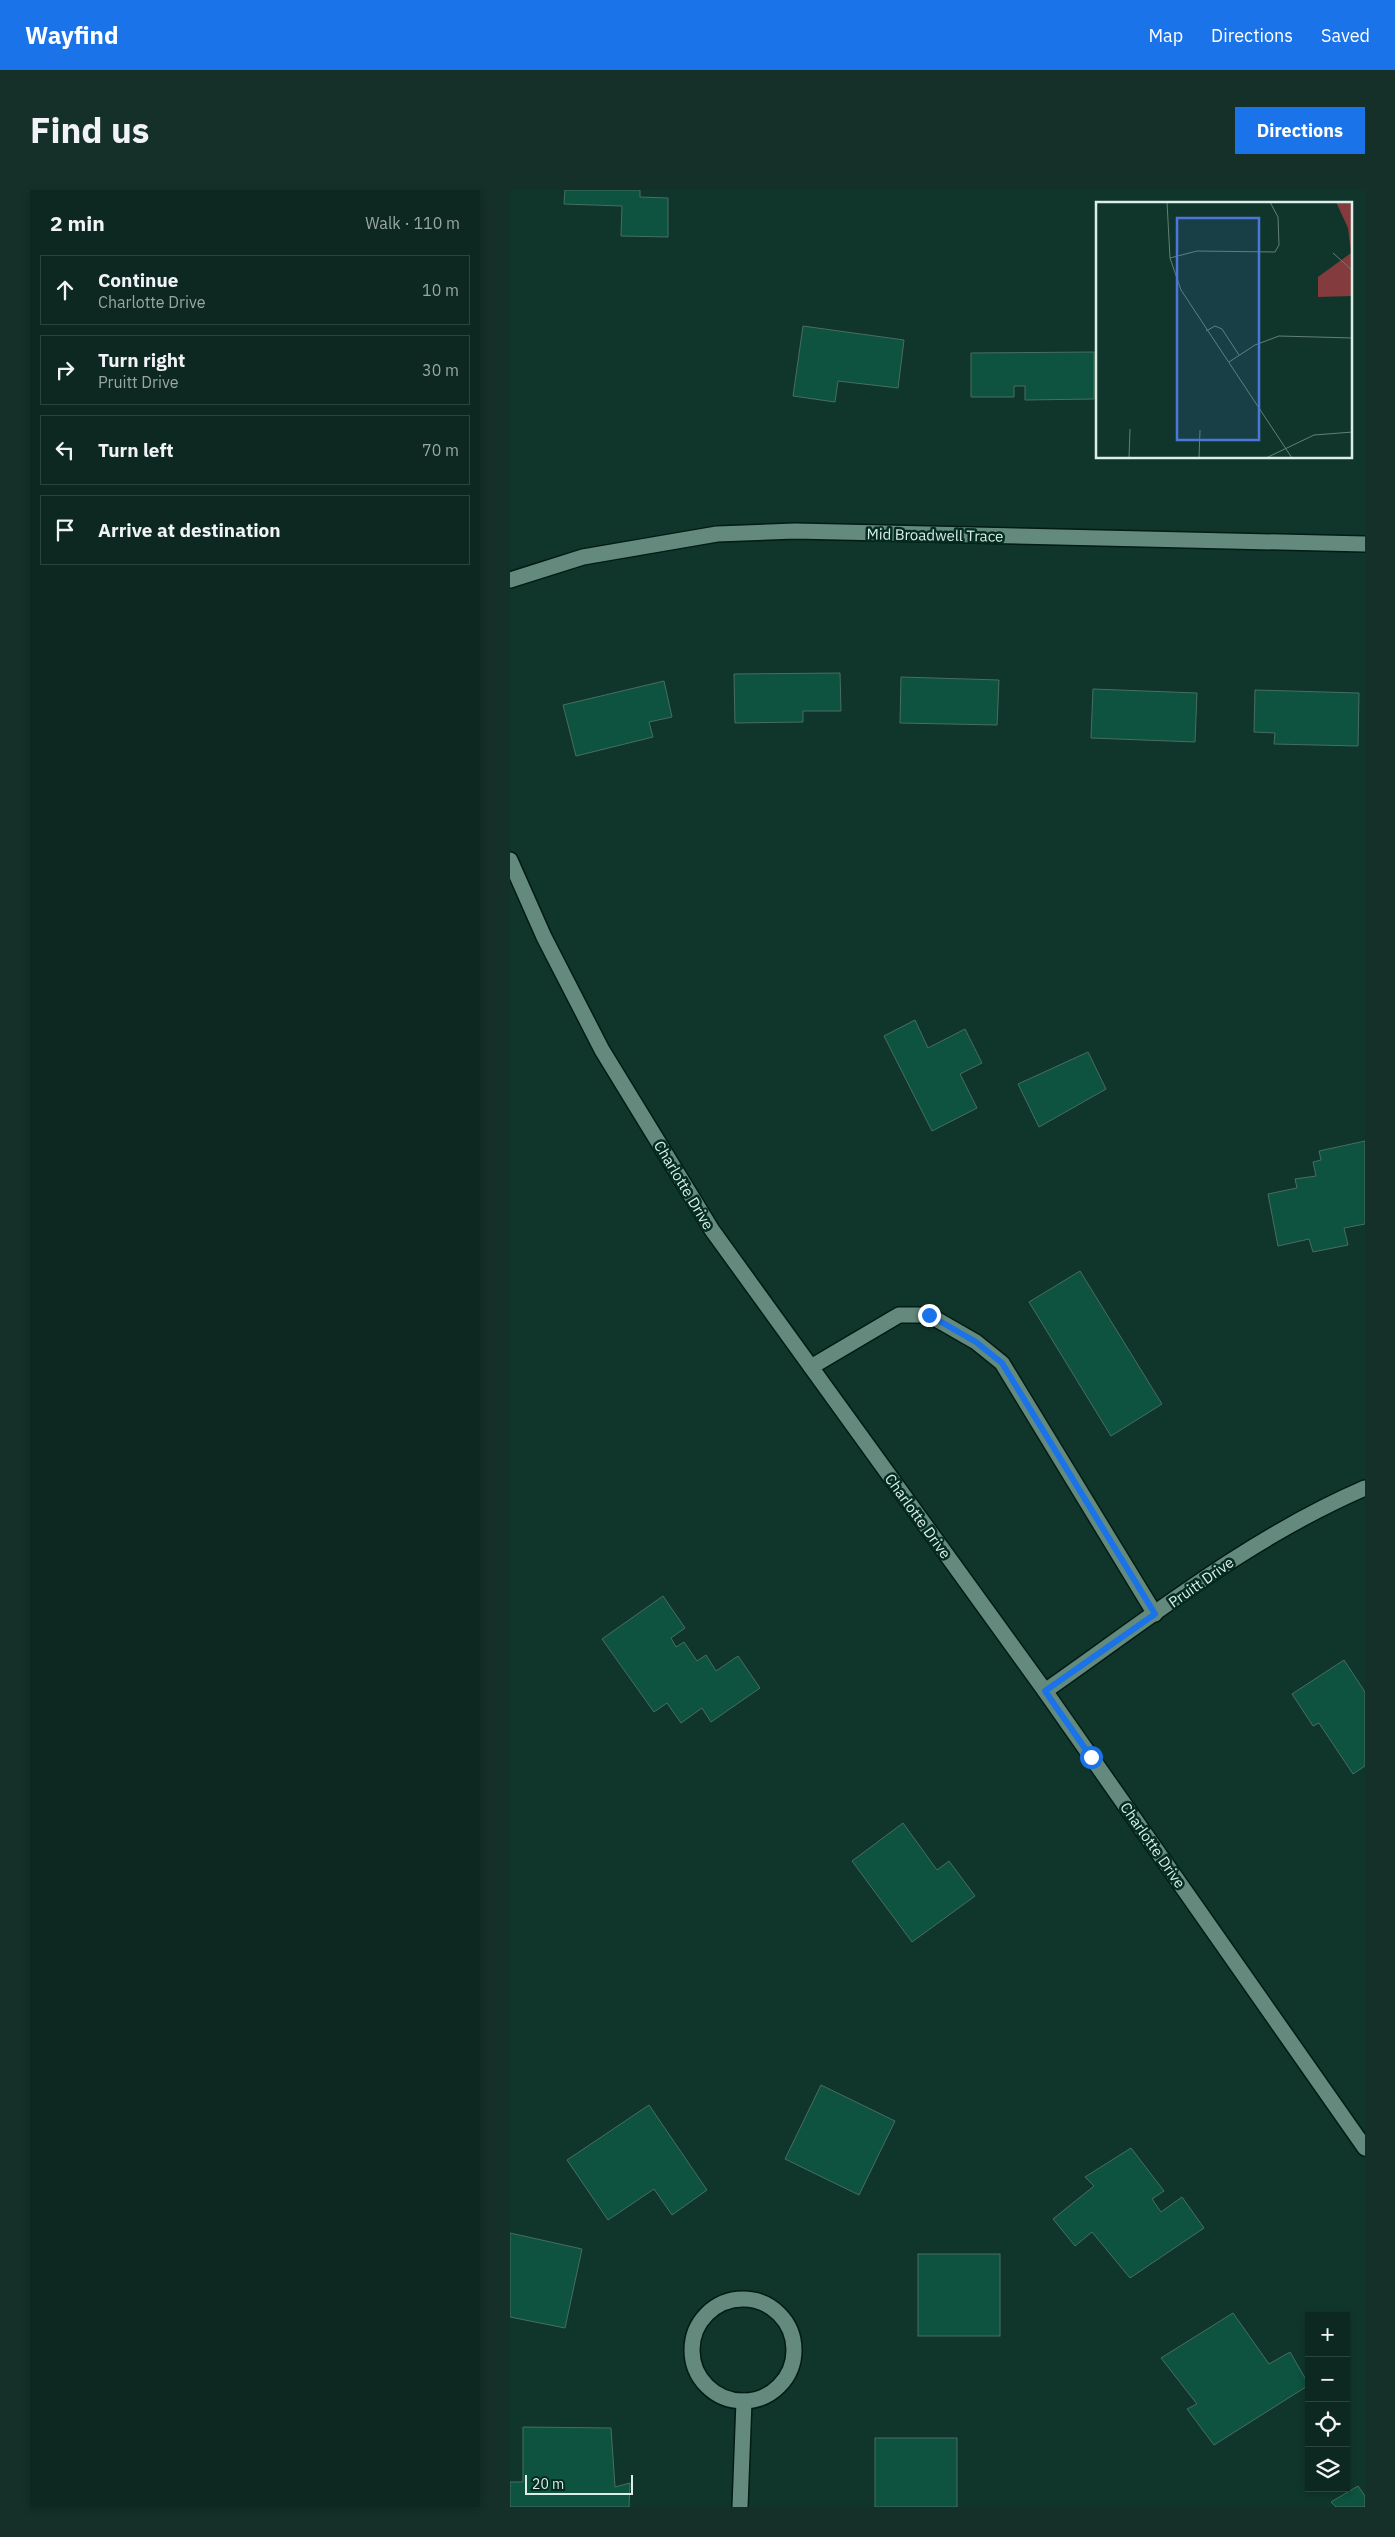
<!DOCTYPE html>
<meta charset="utf-8">
<style>
:root{--surface:#0c2820;--page:#153029;--text:#f1f3f6;--muted:#9aa6a5;--line:#2c443e;--accent:#1a73e8}
body{margin:0;font-family:"IBM Plex Sans",sans-serif;background:var(--page);color:var(--text)}
.controls{position:absolute;right:15px;bottom:15px;display:grid;overflow:hidden;border-radius:0px;box-shadow:0 2px 8px #0003}
.controls button{width:45px;height:45px;display:grid;place-items:center;padding:0;border:0;border-bottom:1px solid var(--line);background:var(--surface);color:var(--text);font:25px sans-serif}
.scale{position:absolute;left:15px;bottom:12px;width:108px;box-sizing:border-box;padding-left:5px;border:2px solid #dbefe7;border-top:0;font-size:14px;line-height:18px;white-space:nowrap;color:#dbefe7;-webkit-text-stroke:4px #042c21;paint-order:stroke}
.stop{position:absolute;width:15px;height:15px;margin:-11px;border:4px solid #1a73e8;border-radius:50%;background:#fff}
.stop.end{background:#1a73e8;border-color:#fff;box-shadow:0 1px 5px #0008}
.list{margin:0;padding:0;list-style:none}
h2{display:flex;justify-content:space-between;align-items:center;height:65px;margin:0;padding:0 20px;font-size:21px}
h2 small{font-size:16px;font-weight:400;color:var(--muted)}
.list li{display:grid;grid-template-columns:32px 1fr auto;gap:15px;align-items:center;box-sizing:border-box;height:70px;margin:0 10px 10px;padding:0 10px;border:1px solid var(--line);border-radius:0px}
.list b{display:block;font-size:19px;white-space:nowrap}
.list p{margin:0;font-size:16px;white-space:nowrap;color:var(--muted)}
.list em{font-size:16px;font-style:normal;color:var(--muted)}
.icon{flex:none;width:28px;height:28px;fill:none;stroke:currentColor;stroke-width:2;stroke-linecap:round;stroke-linejoin:round}
.map{position:relative;flex:none;width:855px;height:2317px;overflow:hidden;border-radius:0px}
header{display:flex;align-items:center;gap:30px;box-sizing:border-box;height:70px;padding:0 25px;background:var(--accent);color:#fff}
header strong{font-size:24px}
nav{display:flex;gap:28px;margin-inline-start:auto;font-size:18px}
.intro{display:flex;align-items:center;justify-content:space-between;box-sizing:border-box;height:120px;padding:0 30px}
h1{margin:0;font-size:35px}
.button{padding:12px 22px;border-radius:0px;background:var(--accent);color:#fff;font-size:18px;font-weight:700}
main{display:flex;gap:30px;padding:0 30px}
aside{flex:1;background:var(--surface);border-radius:0px;box-shadow:0 2px 8px #0003}
.map>svg:first-child{display:block}
</style>
<header>
<strong>Wayfind</strong>
<nav><a>Map</a><a>Directions</a><a>Saved</a></nav>
</header>
<div class="intro"><h1>Find us</h1><a class="button">Directions</a></div>
<main>
<aside>
<h2>2 min<small>Walk · 110 m</small></h2>
<ul class="list">
<li><svg class="icon" aria-label="ahead" viewBox="0 0 24 24"><path d="M12 20V5M6 11l6-6 6 6"/></svg><div><b>Continue</b><p>Charlotte Drive</p></div><em>10 m</em></li>
<li><svg class="icon" aria-label="right" viewBox="0 0 24 24"><path d="M7 20v-9h11M14 6l5 5-5 5"/></svg><div><b>Turn right</b><p>Pruitt Drive</p></div><em>30 m</em></li>
<li><svg class="icon" aria-label="left" viewBox="0 0 24 24"><path d="M17 20v-9H6M10 6l-5 5 5 5"/></svg><div><b>Turn left</b></div><em>70 m</em></li>
<li><svg class="icon" aria-label="arrive" viewBox="0 0 24 24"><path d="M6 21V4h12l-3 4 3 4H6"/></svg><div><b>Arrive at destination</b></div></li>
</ul>
</aside>
<div class="map">
<svg width="855" height="2317" viewBox="0 0 855 2317">
<rect width="100%" height="100%" fill="#10362b"/>
<g fill="#0e5240" stroke="#486e60">
<path d="M55 0H130V7L158 8V47L111 46 112 16 54 14Z"/>
<path d="M293 136 394 150 388 198 328 191 325 212 283 206Z"/>
<path d="M584 162V209L515 210V196H504V207H461V163Z"/>
<path d="M330 483 331 521H293V532L225 533 224 484Z"/>
<path d="M391 487 489 490 487 535 390 533Z"/>
<path d="M154 491 162 527 139 532 143 547 66 566 53 515Z"/>
<path d="M583 499 687 503 685 552 581 548Z"/>
<path d="M745 500 849 503 848 556 764 554 765 543 744 542Z"/>
<path d="M405 830 418 858 455 839 472 873 450 884 467 918 422 941 374 846Z"/>
<path d="M578 862 596 899 529 937 508 894Z"/>
<path d="M855 951V1034L834 1038 838 1055 803 1062 799 1049 768 1056 758 1004 787 998 785 989 806 986 803 972 811 970 809 961Z"/>
<path d="M570 1081 652 1214 601 1246 519 1112Z"/>
<path d="M153 1406 175 1438 161 1448 166 1457 174 1452 187 1471 196 1465 206 1481 228 1466 250 1498 201 1532 192 1518 171 1533 157 1513 144 1522 92 1449Z"/>
<path d="M834 1470 855 1502V1576L843 1584 809 1533 803 1536 782 1504Z"/>
<path d="M393 1633 427 1680 439 1671 465 1706 402 1752 342 1671Z"/>
<path d="M311 1895 385 1931 349 2005 275 1969Z"/>
<path d="M139 1915 197 2000 162 2025 144 1999 98 2030 57 1970Z"/>
<path d="M621 1958 654 2001 642 2009 651 2022 672 2007 694 2038 620 2088 582 2042 565 2056 543 2029 584 1996 575 1987Z"/>
<path d="M0 2043 72 2059 55 2138 0 2127Z"/>
<rect x="408" y="2064" width="82" height="82"/>
<path d="M723 2123 759 2174 780 2162 799 2195 704 2255 677 2219 687 2214 651 2168Z"/>
<path d="M13 2237 101 2238 105 2297 120 2293 119 2317H0V2292H13Z"/>
<rect x="365" y="2248" width="82" height="69"/>
<path d="M848 2296 855 2306V2317H826L821 2312Z"/>
</g>
<g fill="none" stroke-linecap="round" stroke-linejoin="round">
<defs>
<g id="minor">
<path d="M0 390 73 367 207 344 285 341 855 354"/>
<path d="M0 670 34 747 92 860 202 1040 535 1501 855 1958"/>
<path d="M301 1177 389 1125H419L466 1152 492 1173 645 1424"/>
<path d="M535 1501C638 1429 739 1348 855 1298"/>
<circle cx="233" cy="2160" r="51"/>
<path d="M230 2317 234 2211"/>
</g>
</defs>
<use href="#minor" stroke="#011c14" stroke-width="18"/>
<use href="#minor" stroke="#638a7c" stroke-width="15"/>
</g>
<g fill="none" stroke-linecap="round" stroke-linejoin="round">
<path stroke="#1a73e8" stroke-width="6" d="M419 1125 466 1152 492 1173 645 1424 535 1501 581 1567"/>
</g>
<g text-anchor="middle" dominant-baseline="central" stroke-width="5" stroke-linejoin="round" paint-order="stroke">
<g font-size="15" fill="#dbefe7" stroke="#042c21">
<text transform="translate(425 345) rotate(1)">Mid Broadwell Trace</text>
<text transform="translate(174 995) rotate(59)">Charlotte Drive</text>
<text transform="translate(408 1326) rotate(54)">Charlotte Drive</text>
<text transform="translate(691 1392) rotate(-35)">Pruitt Drive</text>
<text transform="translate(643 1655) rotate(55)">Charlotte Drive</text>
</g>
</g>
<g transform="translate(586 12)">
<rect width="256" height="256" fill="#10362b"/>
<path d="M240 0H256V94L222 95V75L255 51 252 26Z" fill="#843b3d"/>
<path fill="none" stroke="#618076" stroke-width="1" d="M71 0 74 56 85 88 196 256M237 51 257 69M74 56 101 49 179 50 183 43 182 15 174 0M110 129 119 124 126 127 143 153M133 160 159 143 183 134 257 136M33 256 34 227M103 256 104 228M170 256 218 233 257 230"/>
<path fill="#4c76dc" fill-opacity="0.15" stroke="#4c76dc" stroke-width="2.5" d="M81 16H163V238H81Z"/>
<rect width="256" height="256" fill="none" stroke="#dbefe7" stroke-width="2.5"/>
</g>
</svg>
<div class="controls">
<button>+</button>
<button>−</button>
<button><svg class="icon" aria-label="locate" viewBox="0 0 24 24"><circle cx="12" cy="12" r="6"/><path d="M12 2v4M12 18v4M2 12h4M18 12h4"/></svg></button>
<button><svg class="icon" aria-label="layers" viewBox="0 0 24 24"><path d="M12 4l9 5-9 5-9-5zM3 14l9 5 9-5"/></svg></button>
</div>
<div class="scale">20 m</div>
<div class="stop" style="left:581px;top:1567px"></div>
<div class="stop end" style="left:419px;top:1125px"></div>
</div>
</main>
